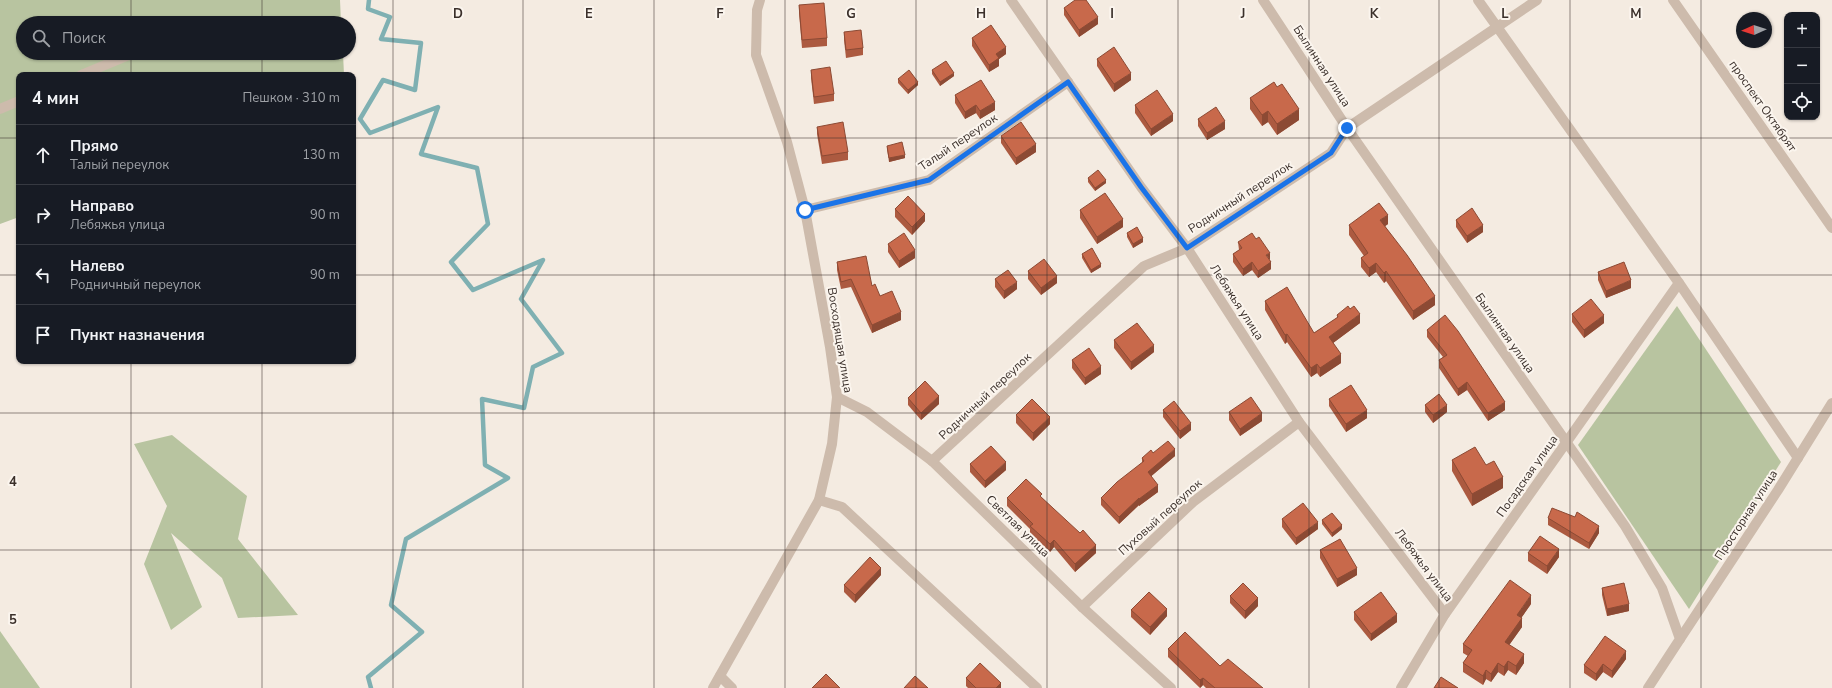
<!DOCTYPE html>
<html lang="ru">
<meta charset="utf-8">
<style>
:root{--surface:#171b24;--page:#242831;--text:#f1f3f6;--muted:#9ea1a6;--line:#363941}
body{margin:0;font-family:"Nunito Sans",sans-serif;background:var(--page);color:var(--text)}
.controls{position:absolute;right:12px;top:12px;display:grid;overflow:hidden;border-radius:8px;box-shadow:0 1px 3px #0004}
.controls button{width:36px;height:36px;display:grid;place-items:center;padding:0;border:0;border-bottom:1px solid var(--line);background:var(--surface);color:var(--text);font:20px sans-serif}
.compass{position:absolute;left:1736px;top:12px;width:36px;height:36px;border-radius:50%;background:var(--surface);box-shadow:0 1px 3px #0004;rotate:267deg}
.stop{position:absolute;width:12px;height:12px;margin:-9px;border:3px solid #1a73e8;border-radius:50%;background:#fff}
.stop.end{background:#1a73e8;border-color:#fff;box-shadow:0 1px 4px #0008}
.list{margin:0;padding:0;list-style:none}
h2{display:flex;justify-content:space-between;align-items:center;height:52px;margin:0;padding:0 16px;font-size:17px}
h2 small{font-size:13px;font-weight:400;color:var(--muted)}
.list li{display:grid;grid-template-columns:26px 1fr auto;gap:12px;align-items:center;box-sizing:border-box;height:60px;padding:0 16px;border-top:1px solid var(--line)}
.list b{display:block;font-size:15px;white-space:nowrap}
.list p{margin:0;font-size:13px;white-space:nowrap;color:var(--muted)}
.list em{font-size:13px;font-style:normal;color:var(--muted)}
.icon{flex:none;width:22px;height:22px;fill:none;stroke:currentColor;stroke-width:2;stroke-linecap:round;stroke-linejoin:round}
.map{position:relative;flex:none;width:1832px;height:688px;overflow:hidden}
.search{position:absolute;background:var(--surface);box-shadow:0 1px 3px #0004;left:16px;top:16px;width:340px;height:44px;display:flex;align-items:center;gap:10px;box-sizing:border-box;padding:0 14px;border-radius:22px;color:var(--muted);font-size:15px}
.panel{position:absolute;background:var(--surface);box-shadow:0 1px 3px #0004;left:16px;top:72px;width:340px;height:292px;border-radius:8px}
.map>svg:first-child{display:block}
</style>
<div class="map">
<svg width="1832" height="688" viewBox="0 0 1832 688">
<rect width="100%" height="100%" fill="#f4ebe1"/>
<g fill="#b8c4a0">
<path d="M0 0H340L341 23H23V53H343L344 75H19V217L0 224Z"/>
<path d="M1677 306 1781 462 1689 609 1578 445Z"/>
<path d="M172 435 247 496 238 539 298 615 238 618 222 578 171 533 202 607 171 630 144 564 167 506 134 444Z"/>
<path d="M0 631 40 688H0Z"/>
</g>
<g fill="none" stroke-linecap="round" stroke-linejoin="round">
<path stroke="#7fb0b2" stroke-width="4.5" d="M369 0 368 9 390 17 381 39 421 43 415 90 383 80 360 119 370 133 438 107 421 154 477 168 488 224 451 262 473 290 543 260 521 299 562 353 533 367 524 408 482 399 485 465 508 478 406 539 391 605 422 632 368 677 371 688"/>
<g stroke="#cdbbac" stroke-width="10">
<path d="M1011 0 1141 187 1187 248 1299 422 1445 614"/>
<path d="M1263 0 1347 128 1625 526 1662 588 1680 639 1648 688"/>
<path d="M1478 0 1679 283 1798 458"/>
<path d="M1673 0 1832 228"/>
<path d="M81 75 134 53"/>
<path d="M0 109 19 101"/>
<path d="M805 210 929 180 1068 82"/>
<path d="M837 397 867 412 932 461 1082 607 1171 688"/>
<path d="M932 461 1144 266 1187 248 1331 153 1347 128 1537 0"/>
<path d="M819 500 842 507 1037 688"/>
<path d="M1082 607 1193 502 1299 422"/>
<path d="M1680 639 1778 490 1832 403"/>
<path d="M720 676 732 688"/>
<path d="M713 688 819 500 832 444 837 397 830 347 805 210 787 142 756 55 757 10 760 0"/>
<path d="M1401 688 1445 614 1679 283"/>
</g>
</g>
<g fill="#ac5a40">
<path d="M799 5 827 38V46L802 48 799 13Z"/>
<path d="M1064 8 1098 24 1079 37 1064 15Z"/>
<path d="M844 32 863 48V55L846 58 844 40Z"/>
<path d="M972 38 1006 54 999 59V66L989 72 972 46Z"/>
<path d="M1097 59 1131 80 1114 92 1097 66Z"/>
<path d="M811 70 834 94V101L814 104 811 78Z"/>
<path d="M932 70 954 76 940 86 932 74Z"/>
<path d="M898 79 918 85 908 94 898 83Z"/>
<path d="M955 95 995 110 980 119 976 113 965 119 955 103Z"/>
<path d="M1250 98 1299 120 1277 135 1268 122 1262 126 1250 109Z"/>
<path d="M1135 105 1173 121 1151 136 1135 113Z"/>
<path d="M1198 119 1225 129 1207 140 1198 126Z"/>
<path d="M817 127 848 152V160L822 164 817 134Z"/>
<path d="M1001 136 1036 152 1016 165 1001 143Z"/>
<path d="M887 146 905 158 889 162 887 149Z"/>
<path d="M1088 178 1106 183 1095 191 1088 182Z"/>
<path d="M895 209 925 221 912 235 895 217Z"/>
<path d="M1080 210 1123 227 1097 244 1080 218Z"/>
<path d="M1456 220 1483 232 1467 243 1456 227Z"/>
<path d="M1388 224 1385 226 1435 305 1413 320 1386 281 1384 283 1376 272 1369 277 1361 267V258L1364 256 1349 235V225Z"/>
<path d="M1127 233 1143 242 1133 248 1127 237Z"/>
<path d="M1238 242 1270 260 1271 269 1258 278 1252 270 1243 276 1233 262V254L1239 250Z"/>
<path d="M888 244 915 258 899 268 888 252Z"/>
<path d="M1082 254 1101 267 1091 273 1082 258Z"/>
<path d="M837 262 872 286 880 296 901 320 872 333 851 287 841 289 837 270Z"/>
<path d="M1028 271 1057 283 1041 295 1028 279Z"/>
<path d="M1598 272 1631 288 1606 298 1598 280Z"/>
<path d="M995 279 1017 289 1004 299 995 287Z"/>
<path d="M1265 301 1314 333 1337 318V315L1360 323 1333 343 1341 363 1320 377 1317 373 1311 377 1287 342 1285 344 1265 310Z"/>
<path d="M1572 314 1604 323 1584 338 1572 322Z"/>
<path d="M1427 330 1505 410 1488 421 1467 390 1458 396 1439 368V360L1443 357 1427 337Z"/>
<path d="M1114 340 1154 352 1131 370 1114 348Z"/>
<path d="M1072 360 1101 374 1085 385 1072 368Z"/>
<path d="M908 398 939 404 921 420 908 405Z"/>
<path d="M1329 399 1367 418 1346 432 1329 406Z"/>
<path d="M1425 405 1447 412 1433 423 1425 412Z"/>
<path d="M1163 410 1191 430 1180 439 1163 417Z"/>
<path d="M1229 412 1262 421 1240 436 1229 420Z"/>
<path d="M1016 415 1050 424 1033 441 1016 423Z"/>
<path d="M1153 453 1175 456 1151 476 1158 492 1139 506V505L1119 524 1101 505V498L1142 463V458Z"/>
<path d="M1452 460 1486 465 1503 488 1472 506 1452 471Z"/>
<path d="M970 464 1006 470 985 488 970 472Z"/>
<path d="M1007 498H1042L1096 553 1075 572 1054 547 1050 552 1030 534V529L1007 506Z"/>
<path d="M1548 518 1599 533 1589 549 1548 525Z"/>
<path d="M1282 519 1318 529 1296 545 1282 527Z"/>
<path d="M1322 520 1342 529 1332 537 1322 524Z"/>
<path d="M1320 550 1357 575 1337 587 1320 558Z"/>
<path d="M1528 553 1559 557 1547 574 1528 561Z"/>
<path d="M881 575 855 603 844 592V585Z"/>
<path d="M1602 588 1629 611 1607 616 1602 595Z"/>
<path d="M1230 596 1258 606 1245 619 1230 603Z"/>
<path d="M1531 604 1521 618 1522 627 1509 645 1524 663 1516 675 1508 670 1504 676 1498 672 1491 682 1486 679 1483 685 1463 672V663L1468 656 1463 653V644Z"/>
<path d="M1131 610 1167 616 1150 635 1131 617Z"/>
<path d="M1354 612 1397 622 1371 641 1354 620Z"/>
<path d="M1168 649 1220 666 1263 688H1206L1203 685 1200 688 1168 657Z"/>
<path d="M1626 659 1612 678 1603 672 1596 681 1584 673V665Z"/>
<path d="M966 678 1001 688H968L966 686Z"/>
</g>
<g fill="#8c4a34">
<path d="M1098 17V24L1079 37V30Z"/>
<path d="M1006 47V54L999 59V66L989 72V65L996 54Z"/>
<path d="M954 73V76L940 86V82Z"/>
<path d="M1131 73V80L1114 92V84Z"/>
<path d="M918 82V85L908 94V90Z"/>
<path d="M995 102V110L980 119V111Z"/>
<path d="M976 105V113L965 119V112Z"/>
<path d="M1299 109V120L1277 135V124Z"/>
<path d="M1268 111V122L1262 126V115Z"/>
<path d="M1173 114V121L1151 136V129Z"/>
<path d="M1225 121V129L1207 140V133Z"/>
<path d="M1036 144V152L1016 165V158Z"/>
<path d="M905 155V158L889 162V158Z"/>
<path d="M1106 180V183L1095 191V188Z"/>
<path d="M925 214V221L912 235V227Z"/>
<path d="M1388 215V224L1380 230V220Z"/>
<path d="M1123 219V227L1097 244V237Z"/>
<path d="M1483 225V232L1467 243V236Z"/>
<path d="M1143 238V242L1133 248V244Z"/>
<path d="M915 250V258L899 268V261Z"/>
<path d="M1270 253V260L1266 255Z"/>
<path d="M1252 262V270L1243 276V269Z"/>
<path d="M1271 262V269L1258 278V271Z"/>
<path d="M1376 263V272L1369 277V268Z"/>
<path d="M1101 264V267L1091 273V270Z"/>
<path d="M1386 271V281L1384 283V273Z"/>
<path d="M1057 276V283L1041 295V288Z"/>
<path d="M1631 280V288L1606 298V291Z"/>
<path d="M1017 282V289L1004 299V291Z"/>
<path d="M1435 296V305L1413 320V311Z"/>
<path d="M901 312V320L872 333V325Z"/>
<path d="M1360 314V323L1329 346V337Z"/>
<path d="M1604 315V323L1584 338V330Z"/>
<path d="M1287 334V342L1285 344V335Z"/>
<path d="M1154 345V352L1131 370V362Z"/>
<path d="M1341 354V363L1320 377V368Z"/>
<path d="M1317 364V373L1311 377V368Z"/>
<path d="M1101 366V374L1085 385V378Z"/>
<path d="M1467 382V390L1458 396V389Z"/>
<path d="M939 396V404L921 420V413Z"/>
<path d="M1505 402V410L1488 421V413Z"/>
<path d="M1447 405V412L1433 423V415Z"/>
<path d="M1367 410V418L1346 432V424Z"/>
<path d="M1262 413V421L1240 436V429Z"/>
<path d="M1050 417V424L1033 441V433Z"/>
<path d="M1191 423V430L1180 439V431Z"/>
<path d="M1175 449V456L1148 479V472Z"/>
<path d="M1006 462V470L985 488V481Z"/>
<path d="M1503 477V488L1472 506V494Z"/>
<path d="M1158 485V492L1139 506V499Z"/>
<path d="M1139 498V505L1119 524V517Z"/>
<path d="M1318 522V529L1296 545V538Z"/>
<path d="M1342 525V529L1332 537V533Z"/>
<path d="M1599 526V533L1589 549V543Z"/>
<path d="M1054 540V547L1050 552V544Z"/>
<path d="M1096 545V553L1075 572V564Z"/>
<path d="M1559 549V557L1547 574V566Z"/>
<path d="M881 568V575L855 603V595Z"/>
<path d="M1357 568V575L1337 587V579Z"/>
<path d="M1531 595V604L1517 624V615Z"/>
<path d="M1258 598V606L1245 619V611Z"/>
<path d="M1629 604V611L1607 616V609Z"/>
<path d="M1167 609V616L1150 635V627Z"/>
<path d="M1397 614V622L1371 641V634Z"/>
<path d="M1522 618V627L1505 651V642Z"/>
<path d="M1626 651V659L1612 678V671Z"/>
<path d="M1524 654V663L1516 675V666Z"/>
<path d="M1508 661V670L1504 676V667Z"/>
<path d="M1498 663V672L1491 682V674Z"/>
<path d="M1603 664V672L1596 681V674Z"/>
<path d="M1486 670V679L1483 685V676Z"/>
<path d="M1203 678V685L1200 688V680Z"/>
<path d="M1001 683V688H996Z"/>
</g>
<g fill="#c8694b" stroke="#8c4a34">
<path d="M1075 0H1086L1098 17 1079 30 1064 8Z"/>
<path d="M824 3 827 38 802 40 799 5Z"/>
<path d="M991 25 1006 47 996 54 999 58 989 65 972 38Z"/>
<path d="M861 30 863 48 846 50 844 32Z"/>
<path d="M1114 47 1131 73 1114 84 1097 59Z"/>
<path d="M946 61 954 73 940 82 932 70Z"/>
<path d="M830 67 834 94 814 97 811 70Z"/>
<path d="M909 70 918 82 908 90 898 79Z"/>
<path d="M981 80 995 102 980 111 976 105 965 112 955 95Z"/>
<path d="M1274 82 1277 87 1282 84 1299 109 1277 124 1268 111 1262 115 1250 98Z"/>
<path d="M1157 90 1173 114 1151 129 1135 105Z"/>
<path d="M1216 107 1225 121 1207 133 1198 119Z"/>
<path d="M843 122 848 152 822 156 817 127Z"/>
<path d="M1021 122 1036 144 1016 158 1001 136Z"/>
<path d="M902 142 905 155 889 158 887 146Z"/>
<path d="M1098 170 1106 180 1095 188 1088 178Z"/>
<path d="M1105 193 1123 219 1097 237 1080 210Z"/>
<path d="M908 196 925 214 912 227 895 209Z"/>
<path d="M1379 203 1388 215 1380 220 1407 255 1435 296 1413 311 1386 271 1384 273 1376 263 1369 268 1361 258 1368 253 1349 225Z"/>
<path d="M1472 208 1483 225 1467 236 1456 220Z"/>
<path d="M1137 227 1143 238 1133 244 1127 233Z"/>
<path d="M904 233 915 250 899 261 888 244Z"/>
<path d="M1252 233 1256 239 1259 237 1270 253 1266 255 1271 262 1258 271 1252 262 1243 269 1233 254 1242 248 1238 242Z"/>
<path d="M1092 248 1101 264 1091 270 1082 254Z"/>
<path d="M866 256 872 286 875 284 880 296 892 291 901 312 872 325 851 279 841 282 837 262Z"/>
<path d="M1044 259 1057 276 1041 288 1028 271Z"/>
<path d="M1624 262 1631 280 1606 291 1598 272Z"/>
<path d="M1008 270 1017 282 1004 291 995 279Z"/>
<path d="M1287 287 1314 333 1338 317 1337 315 1348 306 1350 309 1354 306 1360 314 1329 337 1341 354 1320 368 1317 364 1311 368 1287 334 1285 335 1265 301Z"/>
<path d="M1591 299 1604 315 1584 330 1572 314Z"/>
<path d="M1445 315 1458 331 1505 402 1488 413 1467 382 1458 389 1439 360 1447 355 1427 330Z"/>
<path d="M1137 323 1154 345 1131 362 1114 340Z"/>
<path d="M1089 348 1101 366 1085 378 1072 360Z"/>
<path d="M925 381 939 396 921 413 908 398Z"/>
<path d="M1351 385 1367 410 1346 424 1329 399Z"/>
<path d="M1439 394 1447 405 1433 415 1425 405Z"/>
<path d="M1251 397 1262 413 1240 429 1229 412Z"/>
<path d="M1032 399 1050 417 1033 433 1016 415Z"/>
<path d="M1174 401 1191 423 1180 431 1163 410Z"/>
<path d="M1168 441 1175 449 1148 472 1158 485 1139 499V498L1119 517 1101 498 1117 482 1144 461 1142 458 1151 450 1153 453Z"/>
<path d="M991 446 1006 462 985 481 970 464Z"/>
<path d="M1475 447 1486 465 1494 461 1503 477 1472 494 1452 460Z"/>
<path d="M1026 479 1042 494 1040 496 1080 533 1083 530 1096 545 1075 564 1054 540 1050 544 1030 526 1033 524 1007 498Z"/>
<path d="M1303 503 1318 522 1296 538 1282 519Z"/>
<path d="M1552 508 1575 517 1577 512 1599 526 1589 543 1548 518Z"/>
<path d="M1332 513 1342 525 1332 533 1322 520Z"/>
<path d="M1540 536 1559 549 1547 566 1528 553Z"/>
<path d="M1340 539 1357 568 1337 579 1320 550Z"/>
<path d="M870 557 881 568 855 595 844 585Z"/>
<path d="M1510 580 1531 595 1517 615 1522 618 1505 642 1524 654 1516 666 1508 661 1504 667 1498 663 1491 674 1486 670 1483 676 1463 663 1472 650 1463 644Z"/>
<path d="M1243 583 1258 598 1245 611 1230 596Z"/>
<path d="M1624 583 1629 604 1607 609 1602 588Z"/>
<path d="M1149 592 1167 609 1150 627 1131 610Z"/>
<path d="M1381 592 1397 614 1371 634 1354 612Z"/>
<path d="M1185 632 1220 666 1228 659 1263 688H1215L1203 678 1200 680 1168 649Z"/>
<path d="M1605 636 1626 651 1612 671 1603 664 1596 674 1584 665Z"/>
<path d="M980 663 1001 683 996 688H976L966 678Z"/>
<path d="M826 674 840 688H812Z"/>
<path d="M915 676 928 688H904Z"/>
<path d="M1441 677 1458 688H1434Z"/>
</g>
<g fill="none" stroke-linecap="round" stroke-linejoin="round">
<path stroke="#1a73e8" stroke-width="5" d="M805 210 929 180 1068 82 1141 187 1187 248 1331 153 1347 128"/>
</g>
<path fill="none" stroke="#3b302b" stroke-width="1" stroke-opacity="0.55" d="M131 0V23M262 0V23M393 0V688M523 0V688M654 0V688M785 0V688M916 0V688M1047 0V688M1178 0V688M1309 0V688M1439 0V688M1570 0V688M1701 0V688M131 53V75M262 53V75M0 138H19M353 138H1832M0 275H19M353 275H1832M131 361V688M262 361V688M0 413H1832M0 550H1832"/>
<g text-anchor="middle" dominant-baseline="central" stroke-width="4" stroke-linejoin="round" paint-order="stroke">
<g font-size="12" fill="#3b302b" stroke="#fbf5ee">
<text transform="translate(1322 66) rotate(57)">Былинная улица</text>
<text transform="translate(1763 106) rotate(55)">проспект Октябрят</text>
<text transform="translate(958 142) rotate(-34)">Талый переулок</text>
<text transform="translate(1240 197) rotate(-33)">Родничный переулок</text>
<text transform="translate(1237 302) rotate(57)">Лебяжья улица</text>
<text transform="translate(1505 333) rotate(55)">Былинная улица</text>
<text transform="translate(840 340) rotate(81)">Восходящая улица</text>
<text transform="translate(985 396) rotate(-43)">Родничный переулок</text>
<text transform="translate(1527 476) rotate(-55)">Посадская улица</text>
<text transform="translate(1746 515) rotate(-57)">Просторная улица</text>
<text transform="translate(1160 517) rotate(-42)">Пуховый переулок</text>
<text transform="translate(1018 526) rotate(44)">Светлая улица</text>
<text transform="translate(1424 565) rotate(53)">Лебяжья улица</text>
</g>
</g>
<g font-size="13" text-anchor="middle" font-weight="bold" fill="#3b302b" stroke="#fbf5ee" stroke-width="4" stroke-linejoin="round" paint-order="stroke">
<text x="458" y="18">D</text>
<text x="589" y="18">E</text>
<text x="720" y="18">F</text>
<text x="851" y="18">G</text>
<text x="981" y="18">H</text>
<text x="1112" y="18">I</text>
<text x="1243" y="18">J</text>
<text x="1374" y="18">K</text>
<text x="1505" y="18">L</text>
<text x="1636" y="18">M</text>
<text x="13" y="486">4</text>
<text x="13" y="624">5</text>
</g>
</svg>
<div class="controls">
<button>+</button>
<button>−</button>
<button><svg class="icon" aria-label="locate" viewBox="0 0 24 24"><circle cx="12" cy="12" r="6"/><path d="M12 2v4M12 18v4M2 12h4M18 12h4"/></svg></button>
</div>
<svg class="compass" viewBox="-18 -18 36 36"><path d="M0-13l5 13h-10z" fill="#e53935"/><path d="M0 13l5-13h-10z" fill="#9ea1a6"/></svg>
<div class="stop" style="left:805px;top:210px"></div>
<div class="stop end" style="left:1347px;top:128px"></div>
<div class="search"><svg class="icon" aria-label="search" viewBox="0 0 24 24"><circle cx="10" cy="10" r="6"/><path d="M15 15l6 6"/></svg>Поиск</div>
<section class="panel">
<h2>4 мин<small>Пешком · 310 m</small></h2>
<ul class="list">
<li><svg class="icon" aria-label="ahead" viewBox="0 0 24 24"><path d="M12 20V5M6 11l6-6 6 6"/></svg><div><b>Прямо</b><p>Талый переулок</p></div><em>130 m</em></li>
<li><svg class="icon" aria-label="right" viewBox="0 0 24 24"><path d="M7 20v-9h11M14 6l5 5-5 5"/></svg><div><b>Направо</b><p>Лебяжья улица</p></div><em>90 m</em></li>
<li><svg class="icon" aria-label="left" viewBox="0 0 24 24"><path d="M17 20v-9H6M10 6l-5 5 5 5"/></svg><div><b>Налево</b><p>Родничный переулок</p></div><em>90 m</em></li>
<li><svg class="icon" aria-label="arrive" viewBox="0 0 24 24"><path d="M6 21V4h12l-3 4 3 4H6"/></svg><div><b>Пункт назначения</b></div></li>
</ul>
</section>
</div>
